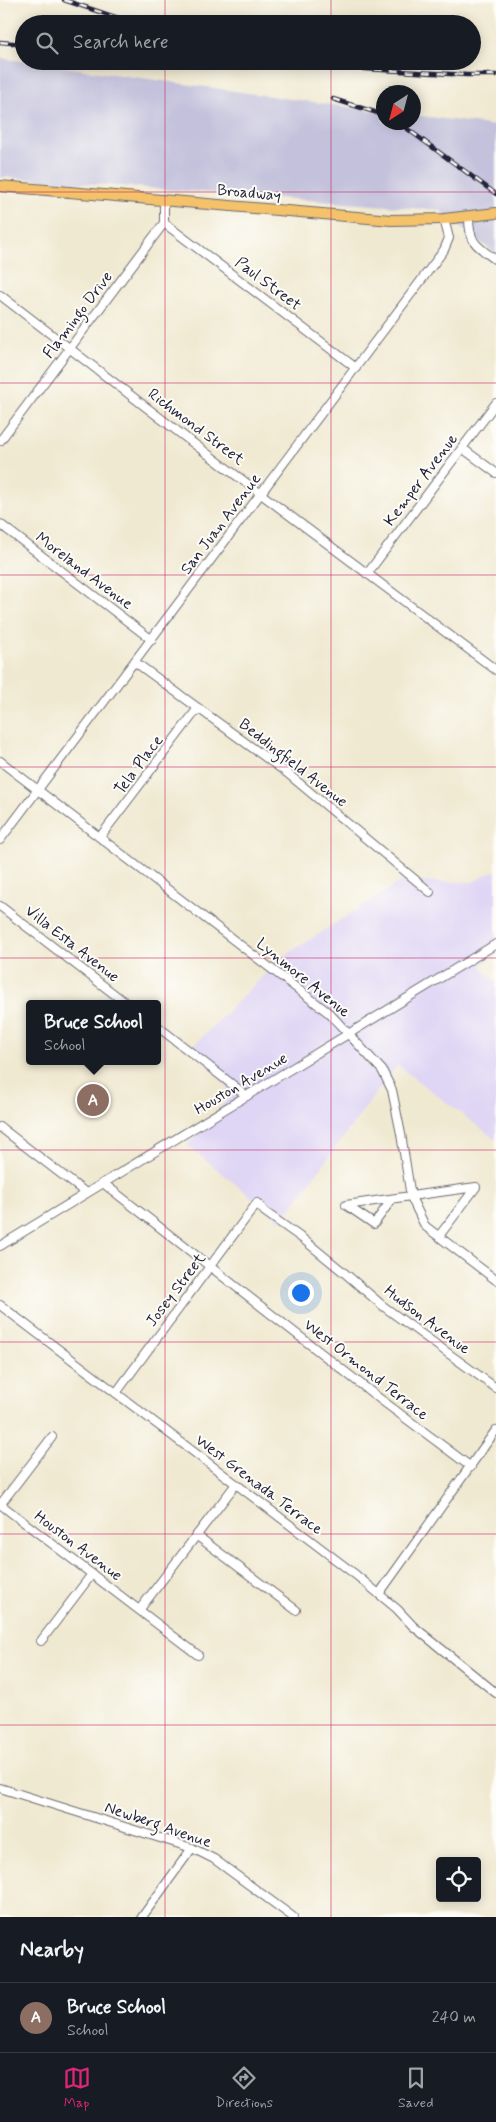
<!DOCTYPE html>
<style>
:root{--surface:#171b24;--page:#20242c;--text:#f1f3f6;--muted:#9ea1a6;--line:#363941;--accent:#db2777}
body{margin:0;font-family:Mynerve,sans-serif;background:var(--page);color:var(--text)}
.controls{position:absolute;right:15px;bottom:15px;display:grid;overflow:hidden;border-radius:5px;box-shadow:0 2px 12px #0003}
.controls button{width:45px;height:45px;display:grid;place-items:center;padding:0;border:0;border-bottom:1px solid var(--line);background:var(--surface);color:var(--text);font:25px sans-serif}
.compass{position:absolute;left:376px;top:85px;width:45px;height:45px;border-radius:50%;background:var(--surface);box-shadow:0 2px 12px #0003;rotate:216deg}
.you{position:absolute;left:300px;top:1292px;width:18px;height:18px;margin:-12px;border:4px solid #fff;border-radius:50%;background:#1a73e8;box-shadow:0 0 0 8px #1a73e833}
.badge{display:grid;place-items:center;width:32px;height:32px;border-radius:50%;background:var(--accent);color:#fff;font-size:16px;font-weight:700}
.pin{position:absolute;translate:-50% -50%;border:2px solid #fff;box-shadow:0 1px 5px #0006}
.popup{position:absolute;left:26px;top:1000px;width:135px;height:65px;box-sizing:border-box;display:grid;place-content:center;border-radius:5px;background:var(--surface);filter:drop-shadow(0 1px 4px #0005);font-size:16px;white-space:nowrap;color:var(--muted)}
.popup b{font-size:19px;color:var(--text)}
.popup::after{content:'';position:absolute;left:50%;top:100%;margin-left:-10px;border:10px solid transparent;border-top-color:var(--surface)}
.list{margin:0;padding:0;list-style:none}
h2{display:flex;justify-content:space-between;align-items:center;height:65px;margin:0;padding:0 20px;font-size:21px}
h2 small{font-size:16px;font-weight:400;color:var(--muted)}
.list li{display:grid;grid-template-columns:32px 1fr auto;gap:15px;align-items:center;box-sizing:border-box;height:70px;padding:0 20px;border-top:1px solid var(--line)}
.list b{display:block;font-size:19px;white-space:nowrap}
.list p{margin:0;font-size:16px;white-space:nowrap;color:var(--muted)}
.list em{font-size:16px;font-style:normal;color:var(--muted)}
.icon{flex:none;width:28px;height:28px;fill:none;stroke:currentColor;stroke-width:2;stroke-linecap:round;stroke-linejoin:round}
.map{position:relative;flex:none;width:496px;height:1917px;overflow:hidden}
.search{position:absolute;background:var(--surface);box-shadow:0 2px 12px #0003;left:15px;right:15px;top:15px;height:55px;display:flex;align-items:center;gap:12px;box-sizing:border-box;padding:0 18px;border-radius:28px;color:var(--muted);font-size:19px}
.sheet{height:135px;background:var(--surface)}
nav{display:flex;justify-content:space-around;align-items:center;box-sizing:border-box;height:70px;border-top:1px solid var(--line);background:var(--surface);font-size:14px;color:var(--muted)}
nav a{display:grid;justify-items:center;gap:2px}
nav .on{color:var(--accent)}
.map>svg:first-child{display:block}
</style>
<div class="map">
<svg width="496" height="1917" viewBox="0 0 496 1917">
<rect width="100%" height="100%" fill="#fdfcf7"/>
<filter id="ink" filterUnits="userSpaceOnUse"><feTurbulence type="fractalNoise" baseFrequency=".02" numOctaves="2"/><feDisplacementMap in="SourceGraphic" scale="10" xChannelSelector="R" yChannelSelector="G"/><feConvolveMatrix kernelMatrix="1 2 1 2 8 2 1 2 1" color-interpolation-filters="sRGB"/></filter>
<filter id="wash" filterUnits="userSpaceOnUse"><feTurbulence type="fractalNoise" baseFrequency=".0096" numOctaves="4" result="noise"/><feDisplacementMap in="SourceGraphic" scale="20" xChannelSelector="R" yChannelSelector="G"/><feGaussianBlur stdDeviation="1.12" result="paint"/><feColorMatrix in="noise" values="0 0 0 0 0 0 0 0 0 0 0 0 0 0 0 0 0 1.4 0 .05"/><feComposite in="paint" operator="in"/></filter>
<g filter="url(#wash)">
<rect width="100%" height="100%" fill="#f0e9d1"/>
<path fill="#dfd5f5" d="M496 870V954L480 965 496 983V1140L397 1065 281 1221 187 1145 233 1093 192 1047 281 958 400 882H472Z"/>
<path fill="#c3c1db" d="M0 58 383 112 384 122H414V115L496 126V254L439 210 0 177Z"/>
</g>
<g filter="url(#ink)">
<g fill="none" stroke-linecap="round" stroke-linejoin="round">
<defs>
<g id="minor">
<path d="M469 218C469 243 477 246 496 260"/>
<path d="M164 223 356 368"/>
<path d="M0 295 185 437 496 670"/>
<path d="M0 441 164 223V200"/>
<path d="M462 448 496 473"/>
<path d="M0 524 152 640"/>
<path d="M367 574 496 403"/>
<path d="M135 662 287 773 430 892"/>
<path d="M0 761 329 1013 382 1070 392 1090 401 1134 411 1197 425 1226 496 1280"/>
<path d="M100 837 198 708"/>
<path d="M0 840 444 250 449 238 444 219"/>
<path d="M0 906 127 1004"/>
<path d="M157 1026 247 1096"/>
<path d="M0 1127 86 1193"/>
<path d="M103 1183 380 1399 471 1467"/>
<path d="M392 1199 374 1224 346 1205 476 1187 439 1236"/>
<path d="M0 1246 496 944"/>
<path d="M0 1305 356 1575 397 1609 413 1626 496 1693"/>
<path d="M116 1393 257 1203 265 1212 303 1239 347 1275 383 1306 496 1388"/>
<path d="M0 1504 198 1655"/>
<path d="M0 1505 52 1437"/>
<path d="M196 1535 296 1610"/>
<path d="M379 1594 496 1430"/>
<path d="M140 1609 236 1484"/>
<path d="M41 1641 92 1574"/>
<path d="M0 1788 192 1848 214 1859 293 1917"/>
<path d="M142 1917 192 1848"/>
</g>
<path id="major" d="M0 186 391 220 444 219 496 213"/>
</defs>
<use href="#minor" stroke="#6a6870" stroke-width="10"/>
<use href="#major" stroke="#6a6870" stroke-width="12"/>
<use href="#minor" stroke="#fff" stroke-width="8"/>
<use href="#major" stroke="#f4c26a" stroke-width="10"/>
<defs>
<g id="rail">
<path d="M64 0 136 24"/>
<path d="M0 42 24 44"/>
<path d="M231 61 467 75H496"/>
<path d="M333 99 384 115"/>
<path d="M398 122 496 194"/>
</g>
</defs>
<use href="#rail" stroke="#22223b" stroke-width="4.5"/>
<use href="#rail" stroke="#fdfcf7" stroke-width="2.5" stroke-dasharray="8" stroke-linecap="butt"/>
</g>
</g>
<path fill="none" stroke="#c2185b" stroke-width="1" stroke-opacity="0.55" d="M165 0V24M331 0V24M165 61V1917M331 61V1917M0 192H496M0 383H496M0 575H496M0 767H496M0 958H496M0 1150H496M0 1342H496M0 1534H496M0 1725H496"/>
<g text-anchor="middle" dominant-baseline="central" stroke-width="4" stroke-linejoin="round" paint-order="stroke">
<g font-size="16" fill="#22223b" stroke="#fdfcf7">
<text transform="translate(249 193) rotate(5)">Broadway</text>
<text transform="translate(268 284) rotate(37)">Paul Street</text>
<text transform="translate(78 315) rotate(-53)">Flamingo Drive</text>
<text transform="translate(196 427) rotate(37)">Richmond Street</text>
<text transform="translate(421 480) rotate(-53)">Kemper Avenue</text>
<text transform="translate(221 524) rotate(-53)">San Juan Avenue</text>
<text transform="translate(84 571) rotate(37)">Moreland Avenue</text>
<text transform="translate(293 763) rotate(38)">Beddingfield Avenue</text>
<text transform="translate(139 765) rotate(-53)">Tela Place</text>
<text transform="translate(72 944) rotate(38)">Villa Esta Avenue</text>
<text transform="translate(303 978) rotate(39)">Lynmore Avenue</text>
<text transform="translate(241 1084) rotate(-31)">Houston Avenue</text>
<text transform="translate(176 1290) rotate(-53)">Josey Street</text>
<text transform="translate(427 1320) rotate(37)">Hudson Avenue</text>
<text transform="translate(366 1370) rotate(38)">West Ormond Terrace</text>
<text transform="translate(259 1485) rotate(37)">West Grenada Terrace</text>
<text transform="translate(78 1546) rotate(37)">Houston Avenue</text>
<text transform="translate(158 1825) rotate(19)">Newberg Avenue</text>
</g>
</g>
</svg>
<div class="controls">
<button><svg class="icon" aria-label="locate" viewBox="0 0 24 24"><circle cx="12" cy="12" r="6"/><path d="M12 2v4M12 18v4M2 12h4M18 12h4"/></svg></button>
</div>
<svg class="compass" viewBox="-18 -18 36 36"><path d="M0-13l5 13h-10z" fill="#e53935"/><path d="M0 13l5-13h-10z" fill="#9ea1a6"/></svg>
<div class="you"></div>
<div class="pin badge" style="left:93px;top:1100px;background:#8d6e63">A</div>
<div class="popup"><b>Bruce School</b>School</div>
<div class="search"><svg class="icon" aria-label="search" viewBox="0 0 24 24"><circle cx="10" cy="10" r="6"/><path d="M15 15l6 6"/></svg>Search here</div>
</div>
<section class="sheet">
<h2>Nearby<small></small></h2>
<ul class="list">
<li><span class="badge" style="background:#8d6e63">A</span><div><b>Bruce School</b><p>School</p></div><em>240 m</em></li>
</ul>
</section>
<nav>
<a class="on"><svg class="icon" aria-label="map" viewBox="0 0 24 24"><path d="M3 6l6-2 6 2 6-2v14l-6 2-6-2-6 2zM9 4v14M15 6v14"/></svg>Map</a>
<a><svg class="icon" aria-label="directions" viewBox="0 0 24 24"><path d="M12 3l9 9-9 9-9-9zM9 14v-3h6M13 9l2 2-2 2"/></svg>Directions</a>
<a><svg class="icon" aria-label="saved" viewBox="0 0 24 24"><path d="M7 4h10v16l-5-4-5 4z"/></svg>Saved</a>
</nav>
